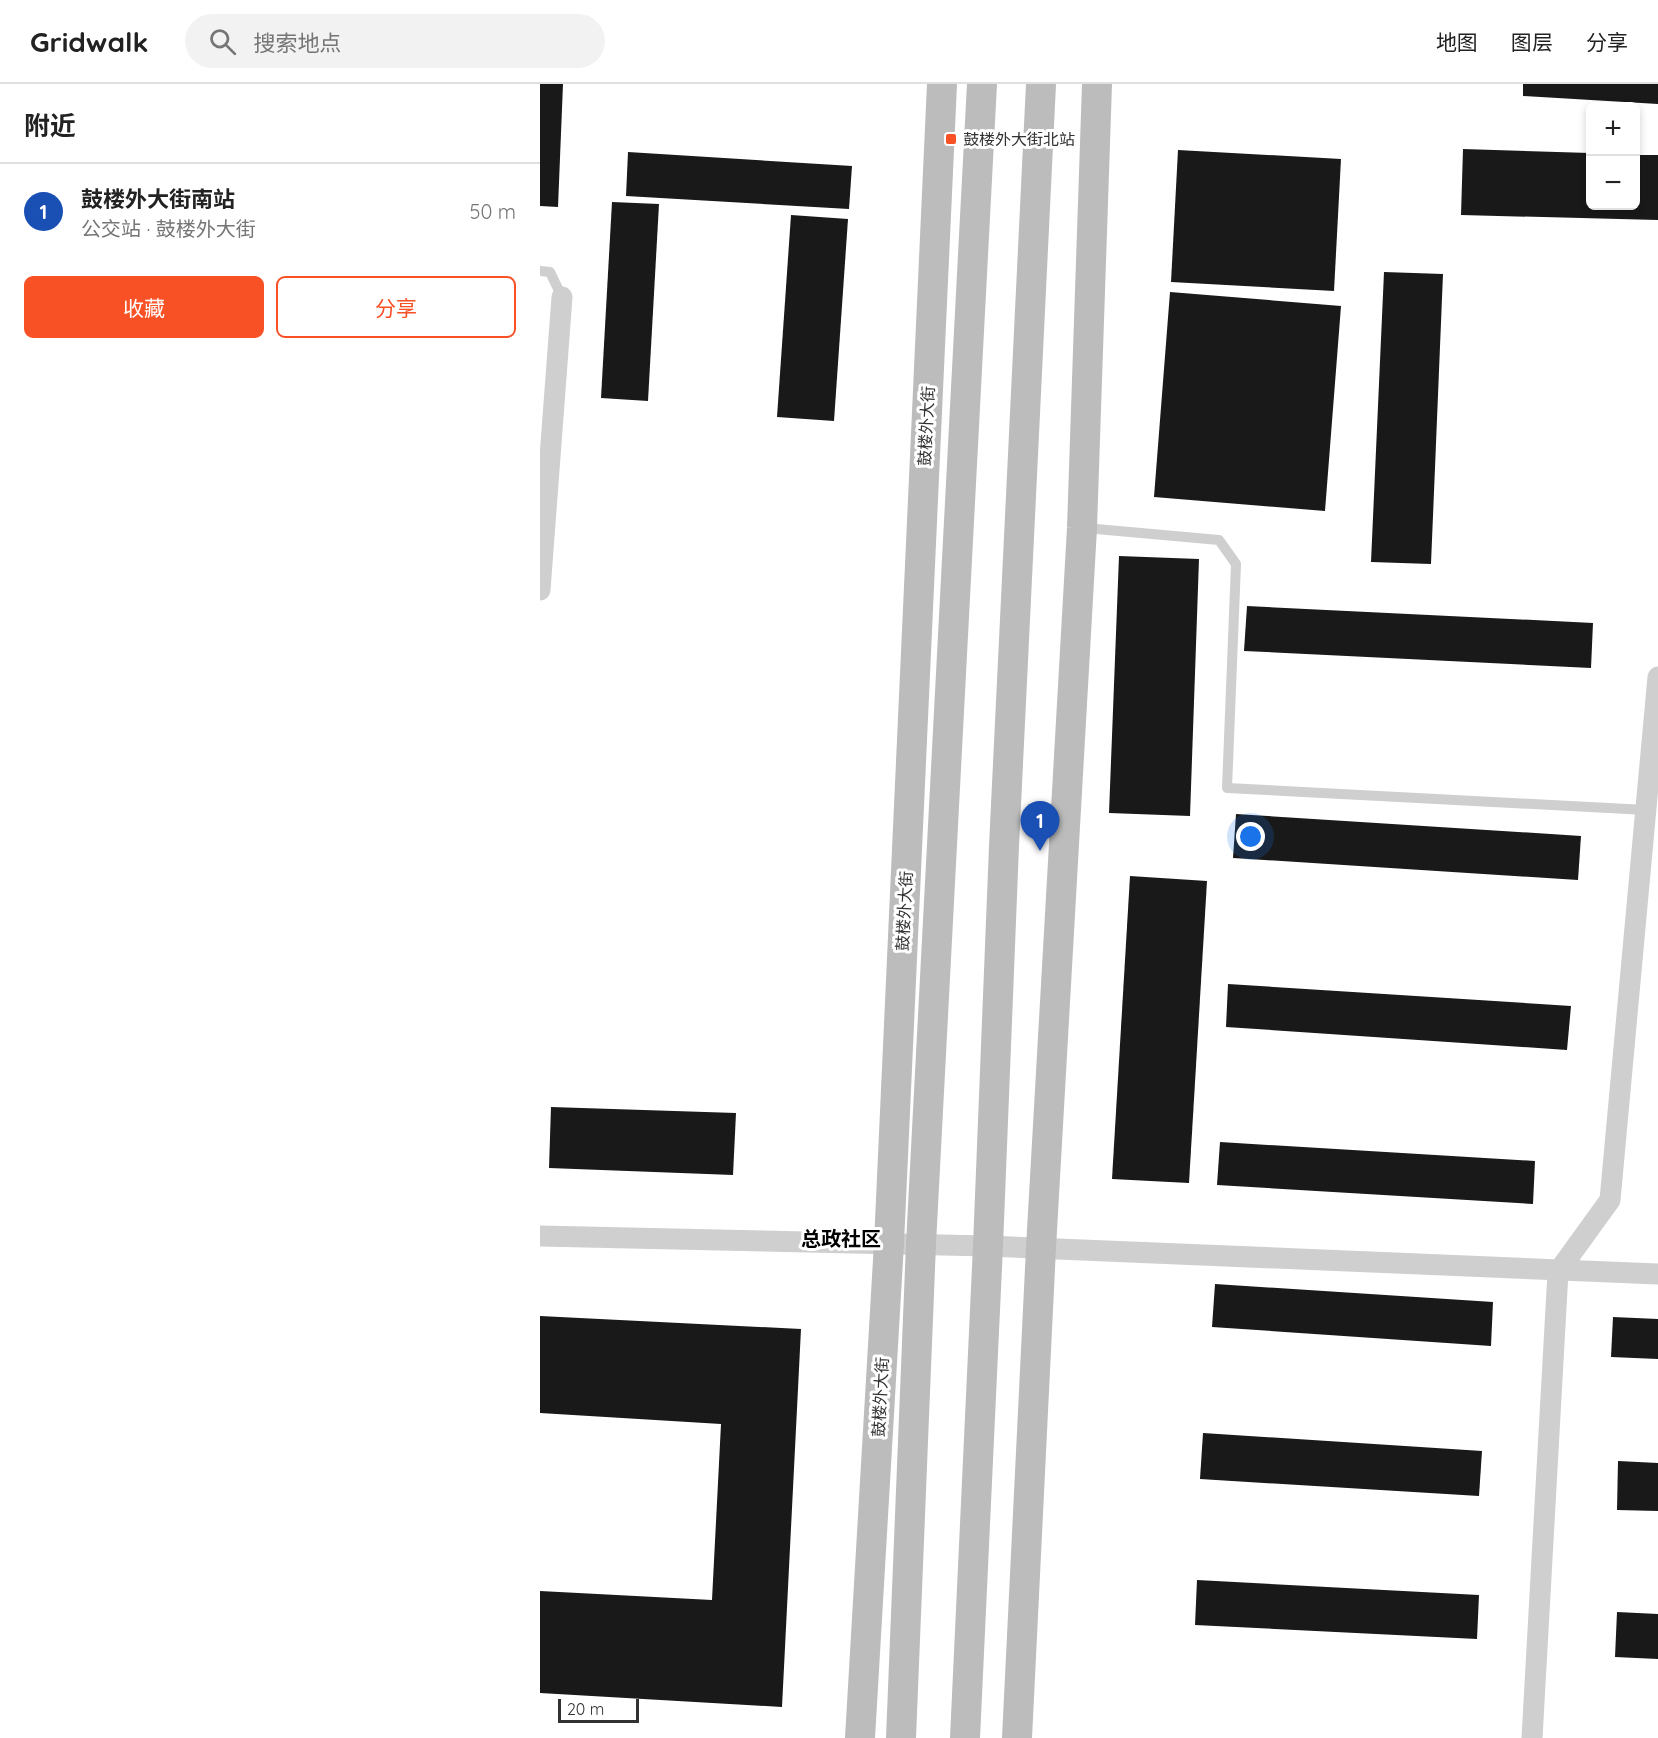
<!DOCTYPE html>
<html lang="zh">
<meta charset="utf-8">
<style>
:root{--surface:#fff;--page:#f2f2f2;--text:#222;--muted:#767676;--line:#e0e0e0;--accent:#f75125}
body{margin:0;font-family:Quicksand,"Noto Sans SC",sans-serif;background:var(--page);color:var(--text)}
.controls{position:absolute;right:18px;top:18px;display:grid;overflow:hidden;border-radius:9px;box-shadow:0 3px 9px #0003}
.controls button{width:54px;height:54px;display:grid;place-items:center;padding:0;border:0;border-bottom:2px solid var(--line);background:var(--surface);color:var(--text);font:30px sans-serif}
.scale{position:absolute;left:18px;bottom:15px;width:81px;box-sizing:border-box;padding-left:6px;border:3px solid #323232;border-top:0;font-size:16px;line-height:21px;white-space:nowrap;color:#323232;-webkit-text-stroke:4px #fff;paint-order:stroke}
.you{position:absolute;left:711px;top:753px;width:21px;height:21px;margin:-15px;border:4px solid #fff;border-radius:50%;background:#1a73e8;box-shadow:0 0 0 9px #1a73e833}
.badge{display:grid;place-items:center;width:39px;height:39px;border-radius:50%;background:var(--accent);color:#fff;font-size:20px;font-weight:700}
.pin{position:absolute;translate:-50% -50px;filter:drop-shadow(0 2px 3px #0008)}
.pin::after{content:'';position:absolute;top:32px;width:21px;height:18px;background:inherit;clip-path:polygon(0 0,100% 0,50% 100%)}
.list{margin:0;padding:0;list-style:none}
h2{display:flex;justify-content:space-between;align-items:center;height:78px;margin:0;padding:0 24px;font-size:26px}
h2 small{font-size:20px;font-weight:400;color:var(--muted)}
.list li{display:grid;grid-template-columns:39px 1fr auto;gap:18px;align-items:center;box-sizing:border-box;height:96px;padding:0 24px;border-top:2px solid var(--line)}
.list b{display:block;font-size:22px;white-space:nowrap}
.list p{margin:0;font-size:20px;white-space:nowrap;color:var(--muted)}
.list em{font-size:20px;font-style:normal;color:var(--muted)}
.actions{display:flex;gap:12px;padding:18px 24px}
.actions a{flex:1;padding:14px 0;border:2px solid var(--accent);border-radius:9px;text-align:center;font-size:21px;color:var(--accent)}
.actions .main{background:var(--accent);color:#fff}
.icon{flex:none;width:33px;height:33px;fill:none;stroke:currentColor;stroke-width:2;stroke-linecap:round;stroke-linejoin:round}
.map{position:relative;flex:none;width:1118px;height:1654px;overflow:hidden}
header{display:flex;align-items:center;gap:36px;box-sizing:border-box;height:84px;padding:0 30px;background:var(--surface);border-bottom:2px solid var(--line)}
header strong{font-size:28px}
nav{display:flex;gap:33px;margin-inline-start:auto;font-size:21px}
.search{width:420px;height:54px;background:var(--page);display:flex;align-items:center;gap:15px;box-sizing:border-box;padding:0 21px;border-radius:33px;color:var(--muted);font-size:22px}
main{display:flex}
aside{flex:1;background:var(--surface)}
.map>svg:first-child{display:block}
</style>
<header>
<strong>Gridwalk</strong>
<div class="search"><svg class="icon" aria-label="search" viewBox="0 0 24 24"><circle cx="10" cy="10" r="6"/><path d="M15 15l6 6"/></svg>搜索地点</div>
<nav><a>地图</a><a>图层</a><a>分享</a></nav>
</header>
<main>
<aside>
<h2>附近<small></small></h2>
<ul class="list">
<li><span class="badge" style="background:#1a4fb4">1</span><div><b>鼓楼外大街南站</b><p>公交站 · 鼓楼外大街</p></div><em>50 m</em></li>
</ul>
<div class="actions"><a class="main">收藏</a><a>分享</a></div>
</aside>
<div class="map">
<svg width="1118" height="1654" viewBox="0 0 1118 1654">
<rect width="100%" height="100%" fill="#fff"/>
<g fill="#191919">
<path d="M0 0H23L18 123 0 122Z"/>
<path d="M983 0H1118V20L983 12Z"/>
<path d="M923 65 1050 69V122H1096V71H1118V136L921 131Z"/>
<path d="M638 66 801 75 794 207 631 198Z"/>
<path d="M88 68 312 82 309 125 86 112Z"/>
<path d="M72 118 119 120 108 317 61 314Z"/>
<path d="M251 131 308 135 294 337 237 333Z"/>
<path d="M844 188 903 190 891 480 831 478Z"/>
<path d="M630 208 801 222 785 427 614 413Z"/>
<path d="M579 472 659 475 650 732 569 729Z"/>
<path d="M707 522 1053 539 1051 584 704 567Z"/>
<path d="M696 730 1041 752 1038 796 693 774Z"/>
<path d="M590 792 667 797 649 1099 572 1095Z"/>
<path d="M688 900 1031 922 1027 966 686 943Z"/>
<path d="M11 1023 196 1029 193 1091 9 1084Z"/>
<path d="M680 1058 995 1077 993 1120 677 1101Z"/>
<path d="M675 1200 953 1218 951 1262 672 1243Z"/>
<path d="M0 1232 261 1245 242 1623 0 1609V1507L172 1516 181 1340 0 1329Z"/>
<path d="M1073 1233 1118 1235V1275L1071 1273Z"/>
<path d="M663 1349 942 1367 939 1412 660 1395Z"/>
<path d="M1078 1377 1118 1379V1427L1077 1426Z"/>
<path d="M657 1496 939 1511 937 1555 655 1541Z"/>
<path d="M1077 1528 1118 1530V1575L1075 1573Z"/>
</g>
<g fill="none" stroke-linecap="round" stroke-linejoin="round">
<g stroke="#cfcfcf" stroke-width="10">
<path d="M0 187 10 188 22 213"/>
<path d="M545 444 679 456 696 480 687 704 1106 726"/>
</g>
<g stroke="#cfcfcf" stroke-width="21">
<path d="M0 506 22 213"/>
<path d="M0 1152 448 1162 1118 1190"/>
<path d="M992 1654 1018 1188 1070 1116 1118 593"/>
</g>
<g stroke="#bcbcbc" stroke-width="30">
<path d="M320 1654 349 1159 402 0"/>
<path d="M361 1654 381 1160 442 0"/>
<path d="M425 1654 448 1162 464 762 501 0"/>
<path d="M477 1654 501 1164 542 444 557 0"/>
</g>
</g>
<rect fill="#f75125" stroke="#fff" stroke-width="2" x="405" y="49" width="12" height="12" rx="3"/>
<g text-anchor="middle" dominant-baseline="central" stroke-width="6" stroke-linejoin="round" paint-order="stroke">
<g font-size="16" fill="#323232" stroke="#fff" text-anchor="start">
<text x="423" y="55">鼓楼外大街北站</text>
</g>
<g font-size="16" fill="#323232" stroke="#fff">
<text transform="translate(386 342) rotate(-87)">鼓楼外大街</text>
<text transform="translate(364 827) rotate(-87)">鼓楼外大街</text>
<text transform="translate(340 1313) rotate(-87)">鼓楼外大街</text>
</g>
<g font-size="20" font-weight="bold" fill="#000" stroke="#fff">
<text x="301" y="1154">总政社区</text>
</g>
</g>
</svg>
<div class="controls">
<button>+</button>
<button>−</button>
</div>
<div class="scale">20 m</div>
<div class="you"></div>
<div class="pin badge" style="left:500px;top:767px;background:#1a4fb4">1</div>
</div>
</main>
